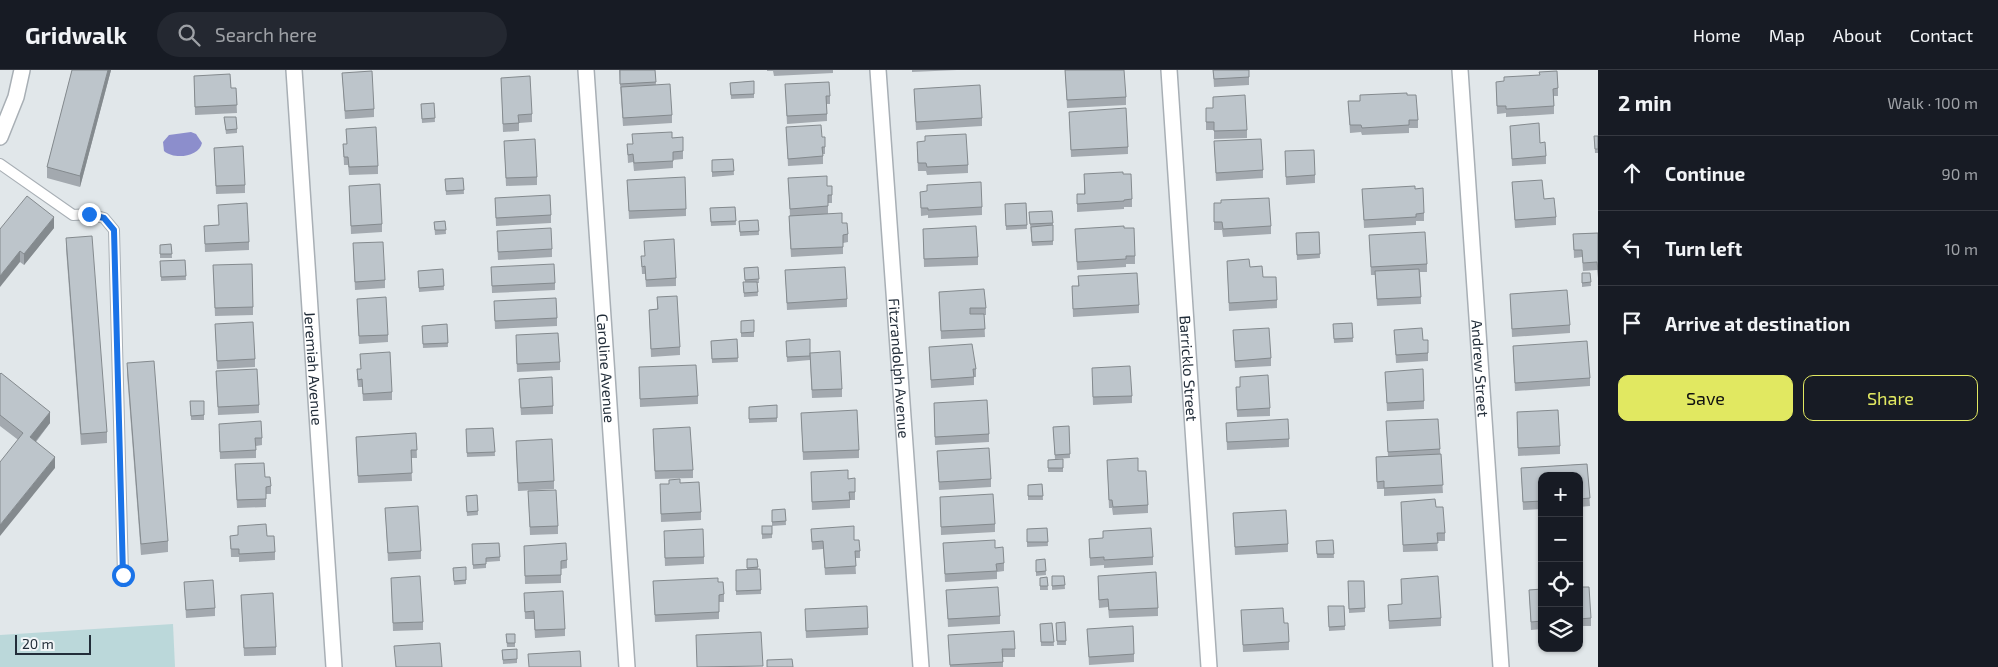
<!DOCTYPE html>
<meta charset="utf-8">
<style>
:root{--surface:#171b24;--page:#242831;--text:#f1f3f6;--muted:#9ea1a6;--line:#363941;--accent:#e1e861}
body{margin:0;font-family:"Exo 2",sans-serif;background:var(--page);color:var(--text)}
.controls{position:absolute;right:15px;bottom:15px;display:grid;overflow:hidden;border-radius:10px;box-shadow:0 1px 4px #0004}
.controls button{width:45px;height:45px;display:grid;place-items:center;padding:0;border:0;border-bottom:1px solid var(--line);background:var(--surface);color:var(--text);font:25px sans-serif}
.scale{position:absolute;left:15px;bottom:12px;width:76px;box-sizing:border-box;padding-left:5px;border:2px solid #222d39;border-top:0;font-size:14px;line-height:18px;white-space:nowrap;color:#222d39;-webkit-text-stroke:4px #f1f5f7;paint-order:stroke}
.stop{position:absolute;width:15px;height:15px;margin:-11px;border:4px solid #1a73e8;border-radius:50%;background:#fff}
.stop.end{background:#1a73e8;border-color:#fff;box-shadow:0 1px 5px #0008}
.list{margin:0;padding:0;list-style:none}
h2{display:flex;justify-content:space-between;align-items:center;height:65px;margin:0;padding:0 20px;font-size:21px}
h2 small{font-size:16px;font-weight:400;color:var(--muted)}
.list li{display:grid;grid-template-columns:32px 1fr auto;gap:15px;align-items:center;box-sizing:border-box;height:75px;padding:0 20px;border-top:1px solid var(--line)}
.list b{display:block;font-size:19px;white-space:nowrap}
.list em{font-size:16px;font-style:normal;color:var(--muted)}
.actions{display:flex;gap:10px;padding:15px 20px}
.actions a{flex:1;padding:11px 0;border:1px solid var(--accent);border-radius:10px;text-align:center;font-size:18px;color:var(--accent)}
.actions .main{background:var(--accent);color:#111}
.icon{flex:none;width:28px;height:28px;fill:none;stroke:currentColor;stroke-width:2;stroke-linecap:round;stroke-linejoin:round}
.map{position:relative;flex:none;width:1598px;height:597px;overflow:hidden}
header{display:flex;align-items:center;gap:30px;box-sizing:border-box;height:70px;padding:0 25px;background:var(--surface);border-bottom:1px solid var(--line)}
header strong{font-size:24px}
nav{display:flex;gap:28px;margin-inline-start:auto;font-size:18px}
.search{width:350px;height:45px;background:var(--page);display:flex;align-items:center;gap:12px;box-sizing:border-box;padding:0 18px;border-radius:28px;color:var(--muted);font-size:19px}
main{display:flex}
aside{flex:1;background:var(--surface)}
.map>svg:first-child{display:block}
</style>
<header>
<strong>Gridwalk</strong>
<div class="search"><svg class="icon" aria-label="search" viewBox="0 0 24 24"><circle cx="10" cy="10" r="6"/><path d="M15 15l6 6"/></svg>Search here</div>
<nav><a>Home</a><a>Map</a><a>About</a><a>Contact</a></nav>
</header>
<main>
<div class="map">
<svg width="1598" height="597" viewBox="0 0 1598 597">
<rect width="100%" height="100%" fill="#e1e7ea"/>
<path fill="#bbd8da" d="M173 554 175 597H0V565Z"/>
<path fill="#8c8ecc" d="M191 62 196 64 202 73C199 87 174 90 164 81L163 72 169 65Z"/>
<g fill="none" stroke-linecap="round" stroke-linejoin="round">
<defs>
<path id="lane" d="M0 94 73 145 89 144 104 148 114 160 123 505"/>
<g id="street">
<path id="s1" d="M294 0 334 597"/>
<path id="s2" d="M586 0 627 597"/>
<path id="s3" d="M878 0 921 597"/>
<path id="s4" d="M1169 0 1209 597"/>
<path id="s5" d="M1460 0 1501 597"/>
<path d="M0 67 16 27 22 0"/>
</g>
</defs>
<use href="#lane" stroke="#a8afb5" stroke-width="12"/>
<use href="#street" stroke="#a8afb5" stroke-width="18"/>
<use href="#lane" stroke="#fff" stroke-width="10"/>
<use href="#street" stroke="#fff" stroke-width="15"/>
</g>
<g fill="#a3a9af">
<path d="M72 0H111L80 117 47 108V97Z"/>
<path d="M619 0H655L656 15 672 45V53L623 56Z"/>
<path d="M767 0H833V3L774 6 773 1H767Z"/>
<path d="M912 0H957L912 2Z"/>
<path d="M1065 0 1126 27V35L1067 38Z"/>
<path d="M1213 0H1249V15L1214 17Z"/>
<path d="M342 3 374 39V47L345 49Z"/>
<path d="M194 6 231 18H236L237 43 195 45Z"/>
<path d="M501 8 532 44V52L519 53V61L503 62Z"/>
<path d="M754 11V28L731 29 730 13Z"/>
<path d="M1496 12 1558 18V26H1554V44L1506 47V43L1497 44Z"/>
<path d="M785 14 830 26V34H827V51L787 54Z"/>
<path d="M914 19 982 48V56L916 60Z"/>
<path d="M1407 25 1418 50V58H1409V63L1362 65 1361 62 1350 63 1348 31H1360Z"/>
<path d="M434 33 435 52 422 53 421 34Z"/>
<path d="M1206 38 1247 60V68L1214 69V60H1206Z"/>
<path d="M1069 42 1128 77V84L1071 87Z"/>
<path d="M224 47 237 59V63L226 64Z"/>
<path d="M1510 56 1540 73 1546 86V94L1512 96Z"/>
<path d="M786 57 822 67H825V84H823V94L788 96Z"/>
<path d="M346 59 378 96V104L349 105 348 95H344L343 74H347Z"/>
<path d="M1594 66H1598V83H1595Z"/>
<path d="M683 67V89L673 90V98L634 101 633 92 628 93 627 74H632L672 68Z"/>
<path d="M504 71 537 107V115L506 116Z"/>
<path d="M1214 71 1263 100V108L1216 111Z"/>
<path d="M214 78 245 115V123L216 124Z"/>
<path d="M917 79 968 95V103L927 105 926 101H918Z"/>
<path d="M1285 81 1315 105V113L1286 115Z"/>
<path d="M733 89 734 105 712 107V90Z"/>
<path d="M1084 104H1123L1132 129V137H1124V139L1077 142V124H1084Z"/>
<path d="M463 108 464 124 446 125 445 109Z"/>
<path d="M788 108 827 116 832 125V133H828V144L842 153 848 164V172L843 173V184L791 187 789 154V146H790Z"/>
<path d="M627 110 686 139V146L629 149Z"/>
<path d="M1512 112 1544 129 1556 147V155L1515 158Z"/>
<path d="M349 116 382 154V162L351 164Z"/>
<path d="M1362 119H1415L1424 143V151H1416V155L1364 158Z"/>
<path d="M920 122 982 137V145L928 148V145L921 146Z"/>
<path d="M495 128 551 145V153L496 156Z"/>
<path d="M1026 133 1027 159 1006 160 1005 134Z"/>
<path d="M1214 133 1271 156V164L1223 167 1222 160H1214Z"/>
<path d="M735 137 736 155 711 156 710 138Z"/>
<path d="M1029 142 1053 153V175L1032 176Z"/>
<path d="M758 150 759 165 740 166 739 151Z"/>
<path d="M445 151 446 164 435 165 434 152Z"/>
<path d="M219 155 249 172V180L205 182 204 156Z"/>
<path d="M54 158 24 195 20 192 0 159Z"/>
<path d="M1124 158 1135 186V194H1126V197L1077 200 1075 159Z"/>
<path d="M923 159 978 187V195L924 197Z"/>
<path d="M1319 162 1320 188 1297 190 1296 163Z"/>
<path d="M1598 163V208L1597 200 1583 201 1582 187 1574 188 1573 164Z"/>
<path d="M1369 165 1427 194V202H1420L1421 234 1377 236 1375 205H1371Z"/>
<path d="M66 168 107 362V373L81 375 66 179Z"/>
<path d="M497 168 552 179V187L498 190Z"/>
<path d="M353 173 385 210V218L355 220Z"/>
<path d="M171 174 172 188H160V175Z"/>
<path d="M641 186H644L676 208V216L646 217 645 204H642Z"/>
<path d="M185 190 186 210 161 211 160 191Z"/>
<path d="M1227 191 1250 197 1263 207 1277 230V238L1229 241Z"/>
<path d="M213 195 253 237V245L215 246Z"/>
<path d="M491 197 555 213V220L492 223Z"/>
<path d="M758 197 759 213H757L758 226 744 227 743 212H745L744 198Z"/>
<path d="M443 199 444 220 419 222 418 201Z"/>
<path d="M785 200 847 229V237L787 240Z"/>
<path d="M1582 203H1590L1591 216 1582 217Z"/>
<path d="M1078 206 1139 235V243L1073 247 1072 216H1078Z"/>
<path d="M939 222 986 238V245H984L985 267 941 269Z"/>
<path d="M1510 224 1570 255V263L1512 267Z"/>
<path d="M657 227 680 277V285L651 287 649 240 657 239Z"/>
<path d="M357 229 388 265V272L359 274Z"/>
<path d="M494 231 557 248V256L495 259Z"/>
<path d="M754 250V267H741V251Z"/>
<path d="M1352 253 1353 272 1334 273 1333 254Z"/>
<path d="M215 254 255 289V297L217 299Z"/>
<path d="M447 254 448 277 423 278 422 256Z"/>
<path d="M1233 260 1271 288V296L1235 298Z"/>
<path d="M1394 260 1423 270H1428V291L1396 293Z"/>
<path d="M737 269 738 292 712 293 711 271Z"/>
<path d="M786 271 810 283 842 319V327L812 328 810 290 787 292Z"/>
<path d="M516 273 560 292V300L517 302Z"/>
<path d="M1513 276 1590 308V316L1515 321Z"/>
<path d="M929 277 976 299V307H974V315L931 318Z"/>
<path d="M360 284 392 322V330L363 331 362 317H358L357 307V299H361Z"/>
<path d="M127 293 168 471V482L141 485 127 304Z"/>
<path d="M639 297 698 326V334L640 337Z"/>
<path d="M216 301 259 335V343L218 345Z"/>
<path d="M1385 302 1424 331V339L1387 341Z"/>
<path d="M0 304 50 353 36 372 55 398 0 356Z"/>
<path d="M1092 306 1132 326V333L1093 335Z"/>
<path d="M1240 307 1270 338V346L1237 347 1236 317H1240Z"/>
<path d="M519 317 553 336V344L521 345Z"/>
<path d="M190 331H204V350H191Z"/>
<path d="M934 333 989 364V372L935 375Z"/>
<path d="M777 335V352L749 353V337Z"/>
<path d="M801 343 859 380V388L803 390Z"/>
<path d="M1517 350 1560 376V384L1518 386Z"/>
<path d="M1386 351 1440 379 1443 423 1384 426V419H1377L1376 387 1388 386Z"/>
<path d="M1226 353 1289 369V377L1227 380Z"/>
<path d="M1069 356 1070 388 1055 389 1053 357Z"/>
<path d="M493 358 495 386 467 387 466 359Z"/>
<path d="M219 361 262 368V375L256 376V388L220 389Z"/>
<path d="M416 363 417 388H411L412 411 358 413 356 367Z"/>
<path d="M653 366 693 400V408L655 409Z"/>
<path d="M516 378 554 411V419L518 421Z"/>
<path d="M937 381 991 409V417L939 420Z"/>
<path d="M1048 390 1063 398V402H1048Z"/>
<path d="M1107 390 1138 401 1148 435V443L1113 445 1112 438H1109Z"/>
<path d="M1587 394 1590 436 1579 437V406H1542V439L1523 440 1521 398Z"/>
<path d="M235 402 265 407 271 416V424H266V437L237 438Z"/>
<path d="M848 409 855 422V430H850V438L812 440 811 410Z"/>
<path d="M680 413 701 442V450L661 452 660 422Z"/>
<path d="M1042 414 1043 430H1028V415Z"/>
<path d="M528 421 558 456V464L530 465Z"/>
<path d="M477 425 478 445 467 446 466 426Z"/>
<path d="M940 427 995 454V462L941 465Z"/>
<path d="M1401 432 1436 437 1445 463V471H1437L1438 481 1403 482Z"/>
<path d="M385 438 421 481V489L388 491Z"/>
<path d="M785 439 786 455 772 456V440Z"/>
<path d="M1233 443 1288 474V482L1235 485Z"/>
<path d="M762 456H772V468L762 469Z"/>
<path d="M1047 458 1048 476 1027 477V459Z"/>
<path d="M811 459 854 470 860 481V488H855L856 504 825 505 823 479 812 480Z"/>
<path d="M230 466H267L275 482V490L239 492V487H231Z"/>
<path d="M664 469 704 487V494L665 496Z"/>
<path d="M1089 469 1153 487V495L1104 498V495L1090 496Z"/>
<path d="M1333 470 1334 488H1317L1316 471Z"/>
<path d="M499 473 500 491 486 492V498L473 499 472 474Z"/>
<path d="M943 473 995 478 1004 493V501L997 502V509L945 512Z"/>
<path d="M524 476 567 490V498L561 499V513L525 514Z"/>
<path d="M747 489H757L758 499H760L761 524 736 525V500H747Z"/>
<path d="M1045 489 1046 505 1036 506V490Z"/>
<path d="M466 497V514L454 515 453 498Z"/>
<path d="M1052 506H1064L1065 519 1052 520Z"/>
<path d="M1098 506 1158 538V546L1109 548 1108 537 1099 538Z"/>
<path d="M1047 507 1048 520H1040V508Z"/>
<path d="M391 508 423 552V560L393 561Z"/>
<path d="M1401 509 1441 548V556L1389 559 1388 535 1402 534Z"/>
<path d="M653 511 718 512 724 524V532H719V549L655 552Z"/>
<path d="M1348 511H1364L1365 542 1349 543Z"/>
<path d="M184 512 215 538V546L186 548Z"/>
<path d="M1579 517 1591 548V556H1579Z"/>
<path d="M1542 519V559L1531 560 1529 520Z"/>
<path d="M946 520 1000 546V554L948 557Z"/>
<path d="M524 523 565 559V566L535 568 534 549H525Z"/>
<path d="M241 525 276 577V585L244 586Z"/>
<path d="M1328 536H1344L1345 560 1329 561Z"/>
<path d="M1241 540 1284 553 1289 572V580L1243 582Z"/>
<path d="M805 547 868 558V565L806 568Z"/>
<path d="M1065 552 1066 575H1057L1056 553Z"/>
<path d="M1052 553 1054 576H1041L1040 554Z"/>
<path d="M1087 559 1134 584V592L1089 595Z"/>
<path d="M506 564H515V577H507Z"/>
<path d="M948 565 1015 579V587H1003V597H950Z"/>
<path d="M517 579V593L503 594 502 580Z"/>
</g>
<g fill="#848a8e">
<path d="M108 0H111L80 117V106Z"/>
<path d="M54 147V158L24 195V184Z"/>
<path d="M20 181V192L0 217V206Z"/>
<path d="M50 342V353L30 378V367Z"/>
<path d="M55 387V398L0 466V455Z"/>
</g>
<g fill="#bdc5cb" stroke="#848a8e">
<path d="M72 0H108L80 106 47 97Z"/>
<path d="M620 0H655L656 12 620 14Z"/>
<path d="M1065 0H1124L1126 27 1067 30Z"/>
<path d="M1213 0H1249V7L1214 9Z"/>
<path d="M372 1 374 39 345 41 342 3Z"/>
<path d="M1557 1 1558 18 1553 19 1554 36 1506 39V36H1497L1496 12 1504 11V7L1540 5 1539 2Z"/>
<path d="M230 4 231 18H236L237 35 195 37 194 6Z"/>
<path d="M530 6 532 44 518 45 519 53 503 54 501 8Z"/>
<path d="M754 11V24L731 25 730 13Z"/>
<path d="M829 12 830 26H826L827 44 787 46 785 14Z"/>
<path d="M670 14 672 45 623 48 621 17Z"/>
<path d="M980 15 982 48 916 52 914 19Z"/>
<path d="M1407 23V25H1416L1418 50H1409V55L1362 58 1361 55H1350L1348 31H1360V25Z"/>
<path d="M1245 25 1247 60 1214 61V52H1206V38H1213V27Z"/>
<path d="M434 33 435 48 422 49 421 34Z"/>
<path d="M1126 38 1128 77 1071 80 1069 42Z"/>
<path d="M224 47H236L237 59 226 60Z"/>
<path d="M1539 53 1540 73 1545 72 1546 86 1512 89 1510 56Z"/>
<path d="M821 55 822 67H825V77H822L823 86 788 89 786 57Z"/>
<path d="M376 57 378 96 349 97 348 87H344L343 74H347L346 59Z"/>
<path d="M672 62V68L683 67V81L673 82V91L634 93 633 84 628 85 627 74H633L632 64Z"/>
<path d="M966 64 968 95 927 97 926 93H918L917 72 925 71V66Z"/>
<path d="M1594 66H1598V79H1595Z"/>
<path d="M535 69 537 107 506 108 504 71Z"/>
<path d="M1261 69 1263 100 1216 103 1214 71Z"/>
<path d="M243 76 245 115 216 116 214 78Z"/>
<path d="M1314 80 1315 105 1286 107 1285 81Z"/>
<path d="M733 89 734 101 712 102V90Z"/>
<path d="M1123 102V104H1131L1132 129 1124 130V131L1077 134V124H1085L1084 104Z"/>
<path d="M827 106V116H832V125H828V136L790 139 788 108Z"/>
<path d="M685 107 686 139 629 141 627 110Z"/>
<path d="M463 108 464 120 446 121 445 109Z"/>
<path d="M1542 110 1544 129 1554 128 1556 147 1515 150 1512 112Z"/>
<path d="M981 112 982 137 928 140V138H921L920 122 927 121V115Z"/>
<path d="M380 114 382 154 351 156 349 116Z"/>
<path d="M1415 116V119L1423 118 1424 143 1416 144V147L1364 150 1362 119Z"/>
<path d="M550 125 551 145 496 148 495 128Z"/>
<path d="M27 126 54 147 24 184 20 181 0 206V159Z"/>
<path d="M1269 128 1271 156 1223 159 1222 152H1214V133H1221V130Z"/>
<path d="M247 133 249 172 205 174 204 156 219 155 218 135Z"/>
<path d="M1026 133 1027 155 1006 156 1005 134Z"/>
<path d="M735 137 736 151 711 152 710 138Z"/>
<path d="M1052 141 1053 153 1030 154 1029 142Z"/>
<path d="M842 143V153H847L848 164 843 165V177L791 179 789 146Z"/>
<path d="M758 150 759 161 740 162 739 151Z"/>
<path d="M445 151 446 160H435L434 152Z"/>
<path d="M1053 155V171L1032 172 1031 157Z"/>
<path d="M976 156 978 187 924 189 923 159Z"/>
<path d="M1124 156V158H1134L1135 186H1126V189L1077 192 1075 159Z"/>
<path d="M551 158 552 179 498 182 497 161Z"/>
<path d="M1319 162 1320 184 1297 185 1296 163Z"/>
<path d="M1425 162 1427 194 1371 197 1369 165Z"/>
<path d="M1598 163V200L1597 192 1583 193 1582 180H1574L1573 164Z"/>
<path d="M92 166 107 362 81 364 66 168Z"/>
<path d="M674 169 676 208 646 210 645 196 642 197 641 186H645L644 171Z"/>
<path d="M383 172 385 210 355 212 353 173Z"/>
<path d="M171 174 172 184H160V175Z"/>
<path d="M1249 189 1250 197 1262 196 1263 207H1276L1277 230 1229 233 1227 191Z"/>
<path d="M185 190 186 206 161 207 160 191Z"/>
<path d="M252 194 253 237 215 238 213 195Z"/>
<path d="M554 194 555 213 492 216 491 197Z"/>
<path d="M758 197 759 209 745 210 744 198Z"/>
<path d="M845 197 847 229 787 233 785 200Z"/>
<path d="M443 199 444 216 419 218 418 201Z"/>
<path d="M1419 199 1421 227 1377 229 1375 201Z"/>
<path d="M1137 203 1139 235 1073 239 1072 216H1079L1078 206Z"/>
<path d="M1582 203H1590L1591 212 1582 213Z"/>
<path d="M743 212H757L758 222 744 223Z"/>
<path d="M984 219 986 238H970V244H984L985 259 941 261 939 222Z"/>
<path d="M1567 220 1570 255 1512 259 1510 224Z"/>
<path d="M677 226 680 277 651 279 649 240 658 239 657 227Z"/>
<path d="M386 227 388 265 359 266 357 229Z"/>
<path d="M556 228 557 248 495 251 494 231Z"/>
<path d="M754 250V262L741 263V251Z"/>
<path d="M253 252 255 289 217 291 215 254Z"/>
<path d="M1352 253 1353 268 1334 269 1333 254Z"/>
<path d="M447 254 448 273 423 274 422 256Z"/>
<path d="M1269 258 1271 288 1235 291 1233 260Z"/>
<path d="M1422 258 1423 270H1428V283L1396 285 1394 260Z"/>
<path d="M558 263 560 292 517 294 516 265Z"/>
<path d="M737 269 738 288 712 289 711 271Z"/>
<path d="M810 269V286L787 287 786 271Z"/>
<path d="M1587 271 1590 308 1515 313 1513 276Z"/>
<path d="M972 274 976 299H973L974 307 931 310 929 277Z"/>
<path d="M840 281 842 319 812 320 810 283Z"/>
<path d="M390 282 392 322 363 324 362 309 358 310 357 299H361L360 284Z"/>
<path d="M154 291 168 471 141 474 127 293Z"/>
<path d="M696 295 698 326 640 329 639 297Z"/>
<path d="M1130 296 1132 326 1093 327 1092 298Z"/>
<path d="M257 299 259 335 218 337 216 301Z"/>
<path d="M1423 299 1424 331 1387 333 1385 302Z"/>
<path d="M1 303 50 342 30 367 55 387 0 455V392L23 363 0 345V304Z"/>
<path d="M1268 305 1270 338 1237 340 1236 317H1240V307Z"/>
<path d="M552 307 553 336 521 338 519 309Z"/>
<path d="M987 330 989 364 935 367 934 333Z"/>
<path d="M190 331H204V345L191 346Z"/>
<path d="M777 335V348L749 349V337Z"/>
<path d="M857 340 859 380 803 382 801 343Z"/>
<path d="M1558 340 1560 376 1518 378 1517 342Z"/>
<path d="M1288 349 1289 369 1227 372 1226 353Z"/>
<path d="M1438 349 1440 379 1388 382 1386 351Z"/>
<path d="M261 351 262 368H255L256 380 220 382 219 354Z"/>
<path d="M1069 356 1070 384 1055 385 1053 357Z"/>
<path d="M690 357 693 400 655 401 653 359Z"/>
<path d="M493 358 495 382 467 383 466 359Z"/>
<path d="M416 363 417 380H411L412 403 358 406 356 367Z"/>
<path d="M552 369 554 411 518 413 516 371Z"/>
<path d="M989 378 991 409 939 412 937 381Z"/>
<path d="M1441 384 1443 415 1384 418V411L1377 412 1376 387Z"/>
<path d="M1138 388V401H1146L1148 435 1113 437 1112 430H1109L1107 390Z"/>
<path d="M1063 389V398H1048V390Z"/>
<path d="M264 393 265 407H270L271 416 266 417V429L237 430 235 394Z"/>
<path d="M1587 394 1590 428 1579 429V406H1542V431L1523 432 1521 398Z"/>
<path d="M848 400V409L855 408V422H849L850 430 812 432 811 402Z"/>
<path d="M680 409V413L699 412 701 442 661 444 660 414H669V410Z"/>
<path d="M1042 414 1043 426H1028V415Z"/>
<path d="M556 420 558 456 530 457 528 421Z"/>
<path d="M993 424 995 454 941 457 940 427Z"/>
<path d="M477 425 478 441 467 442 466 426Z"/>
<path d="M1435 429 1436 437H1443L1445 463H1437L1438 473 1403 475 1401 432Z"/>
<path d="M418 436 421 481 388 483 385 438Z"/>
<path d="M785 439 786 451 772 452V440Z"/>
<path d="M1286 440 1288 474 1235 477 1233 443Z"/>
<path d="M266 454 267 466H274L275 482 239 484V479H231L230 466 238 465V456Z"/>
<rect x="762" y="456" width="10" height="8"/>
<path d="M854 456V470H859L860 481H855L856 496 825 498 823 471 812 472 811 459Z"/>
<path d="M1047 458 1048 472H1027V459Z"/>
<path d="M1151 458 1153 487 1104 490V487L1090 488 1089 469 1103 468V461Z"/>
<path d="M703 459 704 487 665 488 664 461Z"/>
<path d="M995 470V478L1003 477 1004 493 996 494 997 501 945 504 943 473Z"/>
<path d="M1333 470 1334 484H1317L1316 471Z"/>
<path d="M499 473 500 487 486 488V494L473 495 472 474Z"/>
<path d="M566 473 567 490 561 491V505L525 506 524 476Z"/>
<path d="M747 489H757L758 497 747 498Z"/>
<path d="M1045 489 1046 501 1036 502V490Z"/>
<path d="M466 497V510L454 511 453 498Z"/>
<path d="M760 499 761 520 736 521V500Z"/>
<path d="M1156 502 1158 538 1109 540 1108 529 1099 530 1098 506Z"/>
<path d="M420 506 423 552 393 553 391 508Z"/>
<path d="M1052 506H1064L1065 515 1052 516Z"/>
<path d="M1438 506 1441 548 1389 551 1388 535 1402 534 1401 509Z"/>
<path d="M1047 507 1048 516H1040V508Z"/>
<path d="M718 508V512H723L724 524 719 525V542L655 545 653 511Z"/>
<path d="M213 510 215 538 186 540 184 512Z"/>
<path d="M1348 511H1364L1365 538 1349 539Z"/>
<path d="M998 517 1000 546 948 549 946 520Z"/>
<path d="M1579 517H1589L1591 548 1579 549Z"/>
<path d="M1542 519V551L1531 552 1529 520Z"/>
<path d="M563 521 565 559 535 560 534 541 525 542 524 523Z"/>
<path d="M273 523 276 577 244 578 241 525Z"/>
<path d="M867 536 868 558 806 561 805 539Z"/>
<path d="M1328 536H1344L1345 556 1329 557Z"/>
<path d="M1283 538 1284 553H1288L1289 572 1243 575 1241 540Z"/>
<path d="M1065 552 1066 571H1057L1056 553Z"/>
<path d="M1052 553 1054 572H1041L1040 554Z"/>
<path d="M1133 556 1134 584 1089 587 1087 559Z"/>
<path d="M1014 561 1015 579H1002L1003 592 950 595 948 565Z"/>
<path d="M761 562 763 596 697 597 696 565Z"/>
<path d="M506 564H515V573H507Z"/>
<path d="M440 573 442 597H396L394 576Z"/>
<path d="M517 579V589L503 590 502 580Z"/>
<path d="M580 581 581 597H529L528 584Z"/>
<path d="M792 589 793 597H767V590Z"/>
</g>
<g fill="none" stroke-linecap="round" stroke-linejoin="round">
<path stroke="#1a73e8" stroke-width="6" d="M89 144 104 148 114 160 123 505"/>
</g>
<g text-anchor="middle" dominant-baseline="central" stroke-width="4" stroke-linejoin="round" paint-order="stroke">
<g font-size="15" fill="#222d39" stroke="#f1f5f7">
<text stroke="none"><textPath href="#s2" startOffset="299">Caroline Avenue</textPath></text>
<text stroke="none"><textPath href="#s3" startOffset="299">Fitzrandolph Avenue</textPath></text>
<text stroke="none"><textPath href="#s4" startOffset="299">Barricklo Street</textPath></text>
<text stroke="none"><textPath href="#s1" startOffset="299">Jeremiah Avenue</textPath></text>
<text stroke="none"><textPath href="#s5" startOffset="299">Andrew Street</textPath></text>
</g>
</g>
</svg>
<div class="controls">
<button>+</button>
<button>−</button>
<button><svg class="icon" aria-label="locate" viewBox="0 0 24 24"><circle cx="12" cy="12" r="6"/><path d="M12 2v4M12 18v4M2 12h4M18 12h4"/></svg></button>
<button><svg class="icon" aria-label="layers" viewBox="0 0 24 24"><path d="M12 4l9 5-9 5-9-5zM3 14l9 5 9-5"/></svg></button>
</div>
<div class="scale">20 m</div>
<div class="stop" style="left:123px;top:505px"></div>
<div class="stop end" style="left:89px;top:144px"></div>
</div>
<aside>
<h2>2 min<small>Walk · 100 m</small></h2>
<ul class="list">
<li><svg class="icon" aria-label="ahead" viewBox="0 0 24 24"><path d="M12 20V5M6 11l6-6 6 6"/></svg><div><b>Continue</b></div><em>90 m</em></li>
<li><svg class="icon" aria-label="left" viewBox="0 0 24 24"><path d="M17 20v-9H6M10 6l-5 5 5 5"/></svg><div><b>Turn left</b></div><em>10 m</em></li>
<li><svg class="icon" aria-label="arrive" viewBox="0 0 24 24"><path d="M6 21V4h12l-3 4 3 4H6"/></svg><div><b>Arrive at destination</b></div></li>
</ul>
<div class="actions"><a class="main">Save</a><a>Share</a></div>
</aside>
</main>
